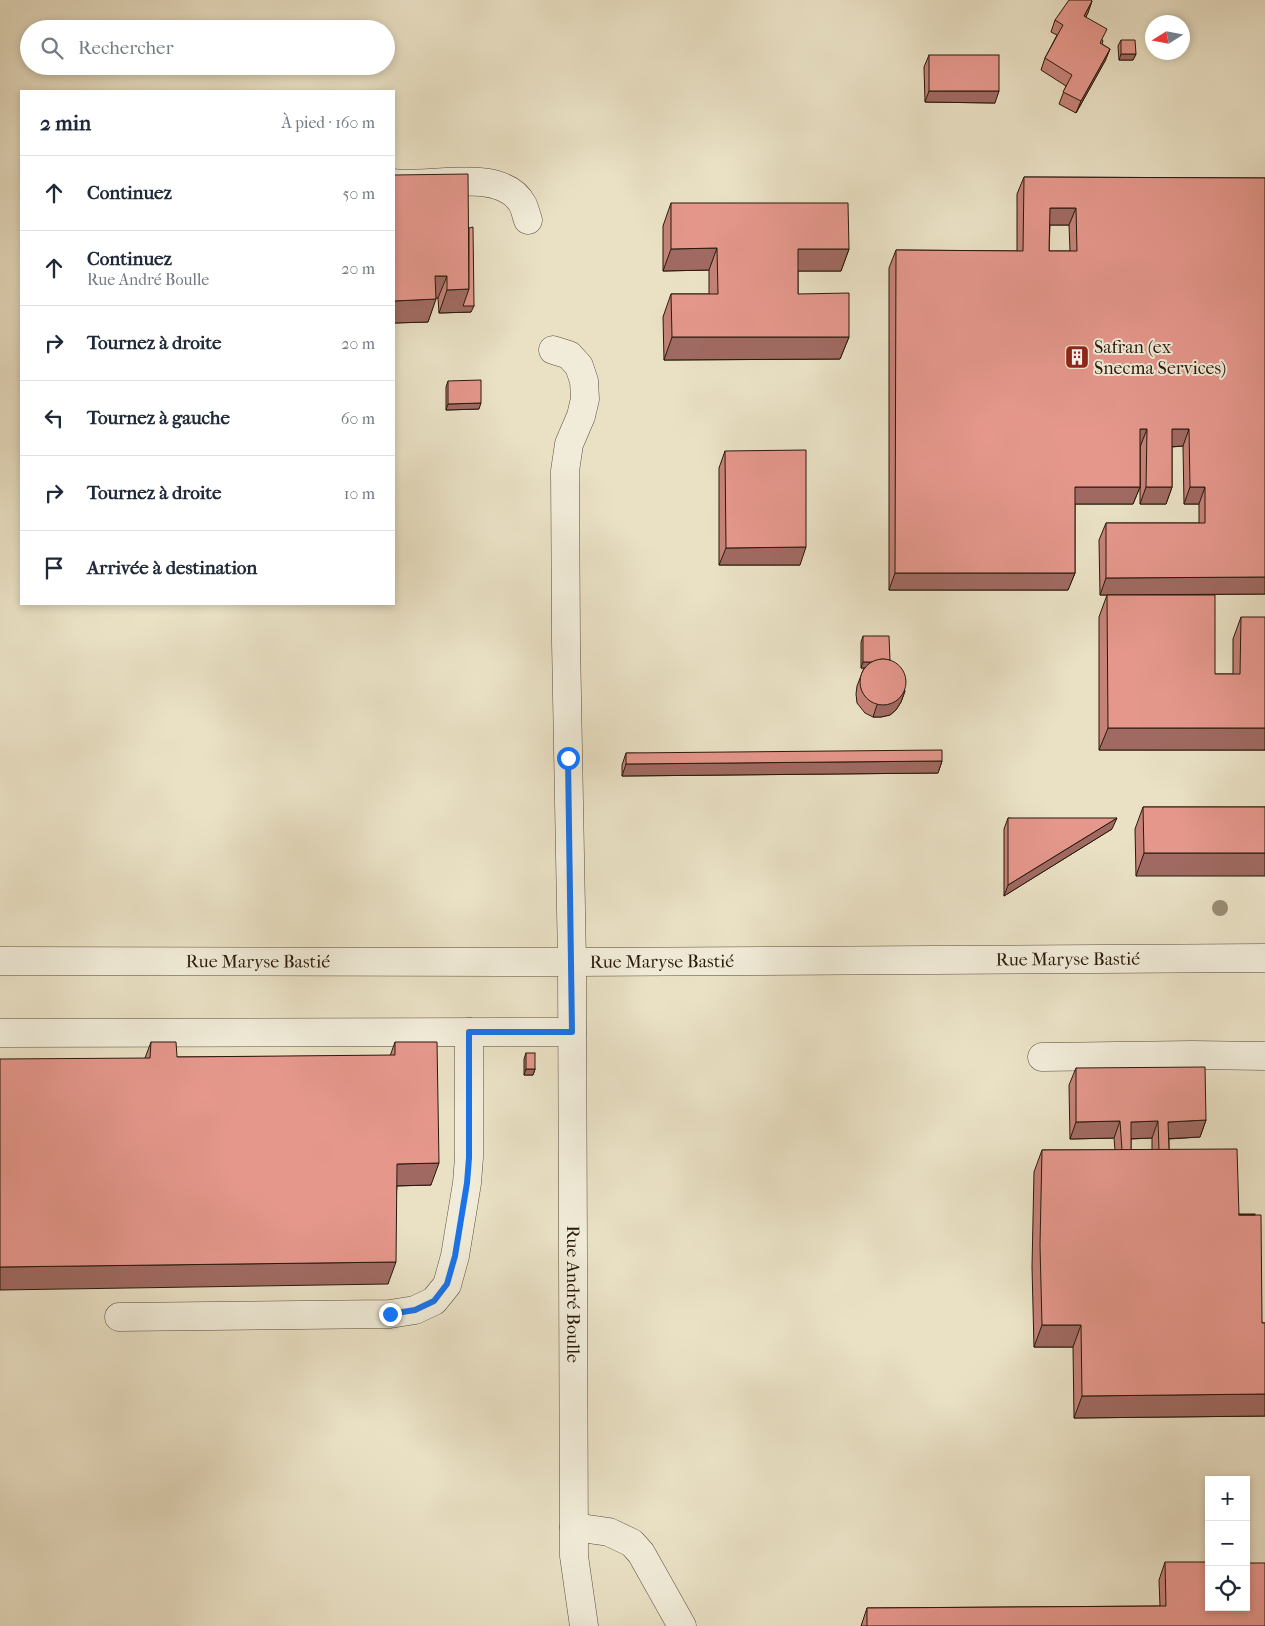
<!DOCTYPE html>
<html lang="fr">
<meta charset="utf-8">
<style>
:root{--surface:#fff;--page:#f6f6f7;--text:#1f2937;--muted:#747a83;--line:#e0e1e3}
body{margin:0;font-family:"IM FELL French Canon",serif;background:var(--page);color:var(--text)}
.controls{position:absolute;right:15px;bottom:15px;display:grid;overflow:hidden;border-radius:0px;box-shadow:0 2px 8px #0003}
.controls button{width:45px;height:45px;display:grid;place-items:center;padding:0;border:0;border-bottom:1px solid var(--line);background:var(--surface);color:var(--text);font:25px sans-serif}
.compass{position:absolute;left:1145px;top:15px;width:45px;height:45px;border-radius:50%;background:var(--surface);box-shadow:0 2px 8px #0003;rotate:259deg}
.stop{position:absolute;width:15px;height:15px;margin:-11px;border:4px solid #1a73e8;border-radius:50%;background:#fff}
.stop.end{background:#1a73e8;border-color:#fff;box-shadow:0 1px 5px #0008}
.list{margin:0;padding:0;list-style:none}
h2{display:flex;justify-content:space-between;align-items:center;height:65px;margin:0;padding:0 20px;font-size:21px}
h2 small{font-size:16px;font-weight:400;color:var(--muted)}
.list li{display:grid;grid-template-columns:32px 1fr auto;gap:15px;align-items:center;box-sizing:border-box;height:75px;padding:0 20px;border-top:1px solid var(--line)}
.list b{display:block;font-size:19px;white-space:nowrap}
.list p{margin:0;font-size:16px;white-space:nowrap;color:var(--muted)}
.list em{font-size:16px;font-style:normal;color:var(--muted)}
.icon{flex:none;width:28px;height:28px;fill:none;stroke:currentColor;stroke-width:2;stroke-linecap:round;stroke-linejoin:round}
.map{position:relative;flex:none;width:1265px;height:1626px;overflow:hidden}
.search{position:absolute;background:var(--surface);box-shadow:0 2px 8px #0003;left:20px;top:20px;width:375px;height:55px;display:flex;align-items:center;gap:12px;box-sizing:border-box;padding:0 18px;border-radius:28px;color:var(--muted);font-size:19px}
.panel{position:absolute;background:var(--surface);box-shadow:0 2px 8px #0003;left:20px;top:90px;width:375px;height:515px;border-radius:0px}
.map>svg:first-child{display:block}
</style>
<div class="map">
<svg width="1265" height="1626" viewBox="0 0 1265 1626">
<rect width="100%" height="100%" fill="#eae1c5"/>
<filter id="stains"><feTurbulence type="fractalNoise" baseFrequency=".004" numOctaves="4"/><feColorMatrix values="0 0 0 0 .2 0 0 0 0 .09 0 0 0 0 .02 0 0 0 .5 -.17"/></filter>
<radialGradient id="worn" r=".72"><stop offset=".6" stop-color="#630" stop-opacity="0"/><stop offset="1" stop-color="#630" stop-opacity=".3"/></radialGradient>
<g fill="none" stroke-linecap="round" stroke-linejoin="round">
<defs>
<g id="minor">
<path d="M394 183C429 188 503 166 523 205 525 209 526 215 528 220"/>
<path id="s1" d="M553 350 569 355 579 366 584 381 585 399 581 416 569 444 565 471 566 642 572 962 574 1556 584 1626"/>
<path id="s2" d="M0 961 572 962 1265 958"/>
<path d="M0 1033 572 1032"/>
<path d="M1042 1057 1192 1055 1265 1056"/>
<path d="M119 1317 390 1314 415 1310 434 1301 447 1285 455 1256 467 1183 469 1157V1032"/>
<path d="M574 1527 609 1532 632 1543 641 1553 682 1626"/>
</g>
</defs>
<use href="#minor" stroke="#594b3a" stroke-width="29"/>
<use href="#minor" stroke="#f1ecd9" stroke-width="28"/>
</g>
<circle fill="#998e75" cx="1220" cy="908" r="8"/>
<g fill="#c58278" stroke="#29190b" fill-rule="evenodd">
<path d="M1092 1 1086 17 1103 41 1102 44 1110 49 1105 61 1076 113 1059 104 1066 86 1041 70 1045 58 1057 35 1051 32 1055 20Z"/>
<path d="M1121 40 1136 54 1133 60H1119L1118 46Z"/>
<path d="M929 55 995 103 925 102 924 67Z"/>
<path d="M394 175 469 228 471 312 439 313 438 298H436L428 322 394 323Z"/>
<path d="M1024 177 1265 178V594L1100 595 1099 540 1106 523H1199V504H1184L1183 446 1172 447V487L1166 504H1140V447V487L1133 504H1075V573L1068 590H889V268L896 250 1017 251V194ZM1050 225H1069L1070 251H1049Z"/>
<path d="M671 203 849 249 841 271H798V294L849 337 840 359 664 360 663 317 671 294H709V270L663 271V226Z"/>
<path d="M448 381 479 409 446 410V387Z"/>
<path d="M725 451 800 565H719V468Z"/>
<path d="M1107 595 1215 674H1233V639L1241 617 1265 750H1099V617Z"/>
<path d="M863 636 890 660 905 691 901 702 896 710 890 715 881 717H873L865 713 857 703 856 694 857 686 864 668H861V642Z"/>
<path d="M626 753 942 761 938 773 622 776V765Z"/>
<path d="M1143 807H1265L1136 876 1135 829Z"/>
<path d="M1008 818 1112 829 1004 896V829Z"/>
<path d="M151 1042 177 1057 390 1056 395 1042 431 1185 397 1186 388 1284 145 1058Z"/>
<path d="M526 1053 535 1069 533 1075H524V1059Z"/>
<path d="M1076 1068 1206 1120 1200 1137 1169 1139V1150L1239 1214 1262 1323H1265V1416L1074 1418 1073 1347H1034L1032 1267 1034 1172 1042 1150H1115L1114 1138 1070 1139 1069 1085ZM1152 1138V1150H1131V1139Z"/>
<path d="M1165 1562 1265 1626H861L867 1608 1160 1606 1159 1580Z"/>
</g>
<g fill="#a06a62" stroke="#29190b">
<path d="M1092 1 1088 13 1080 27 1084 16Z"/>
<path d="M1110 49 1105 61 1076 113 1081 101Z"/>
<path d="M1121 54H1136L1133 60H1119Z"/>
<path d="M929 91H999L995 103 925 102Z"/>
<path d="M1050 208H1076L1069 225H1043Z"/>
<path d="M717 248 709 270 663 271 671 249Z"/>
<path d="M798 249H849L841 271H790Z"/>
<path d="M435 276H447L438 298 427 299Z"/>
<path d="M469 289 474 306 471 312 439 313 447 290Z"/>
<path d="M436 299 428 322 394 323V301Z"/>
<path d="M672 337H849L840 359 664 360Z"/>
<path d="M481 403 479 409 446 410 448 404Z"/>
<path d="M1140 429H1147L1140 447H1134Z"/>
<path d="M1172 429H1189L1183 446 1166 447Z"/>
<path d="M1075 487H1140L1133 504H1069Z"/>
<path d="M1146 487H1172L1166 504H1140Z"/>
<path d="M1190 487H1205L1199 504H1184Z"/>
<path d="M806 547 800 565H719L726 548Z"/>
<path d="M895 573H1075L1068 590H889Z"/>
<path d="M1265 577V594L1100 595 1106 578Z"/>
<path d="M863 662H874L872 668H861Z"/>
<path d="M905 691 901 702 896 710 890 715 881 717H873L877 705Z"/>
<path d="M1108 728H1265V750H1099Z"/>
<path d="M942 761 938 773 622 776 626 764Z"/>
<path d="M1117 818 1112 829 1004 896 1008 885Z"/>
<path d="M1144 853H1265V876H1136Z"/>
<path d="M526 1069H535L533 1075H524Z"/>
<path d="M1206 1120 1200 1137 1161 1139 1168 1122Z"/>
<path d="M1120 1121 1114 1138 1070 1139 1076 1122Z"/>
<path d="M1158 1121 1152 1138 1124 1139 1131 1122Z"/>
<path d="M439 1163 431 1185 389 1186 397 1164Z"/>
<path d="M396 1262 388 1284 0 1290V1267Z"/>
<path d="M1042 1325H1081L1073 1347H1034Z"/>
<path d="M1265 1394V1416L1074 1418 1082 1396Z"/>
</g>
<g fill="#e5978c" stroke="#29190b" fill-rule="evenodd">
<path d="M1069 0H1091L1092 1 1084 16 1107 29 1100 43 1110 49 1081 101 1063 92 1072 75 1045 58 1063 25 1055 20Z"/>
<path d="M1121 40H1135L1136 54H1121Z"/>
<rect x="929" y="55" width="70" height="36"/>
<path d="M468 174 469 289 447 290V276H435L436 299 394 301V175Z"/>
<path d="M1024 177 1265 178V577L1106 578V523H1205V487H1190L1189 429H1172V487H1146L1147 429H1140V487H1075V573H895L896 250 1023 251ZM1050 208H1076L1077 251H1049Z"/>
<path d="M671 203H848L849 249H798V294L849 293V337H672L671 294H718L717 248 671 249Z"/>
<path d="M473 227 474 306H463L469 289V228Z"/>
<path d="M481 380V403L448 404V381Z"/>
<path d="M806 450V547L726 548 725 451Z"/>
<path d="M1107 595H1215V674H1240L1241 617H1265V728H1108Z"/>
<path d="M863 636H889L890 660 882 659 871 662H863Z"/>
<circle cx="883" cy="682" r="23"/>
<path d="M942 750V761L626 764V753Z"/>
<path d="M1143 807H1265V853H1144Z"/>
<path d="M1008 818H1117L1008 885Z"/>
<path d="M151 1042H176L177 1057 395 1055V1042H437L439 1163 397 1164 396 1262 0 1267V1059L150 1058Z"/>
<rect x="526" y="1053" width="9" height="16"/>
<path d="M1205 1067 1206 1120 1168 1122 1169 1150H1159L1158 1121 1131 1122V1150H1122L1120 1121 1076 1122V1068Z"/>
<path d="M1237 1149 1239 1215H1261L1262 1323H1265V1394L1082 1396 1081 1325H1042L1040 1245 1042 1150Z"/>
<rect x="1239" y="1214" width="16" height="1"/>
<path d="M1165 1562H1209V1607H1246V1563H1265V1626H867V1608L1166 1606Z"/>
</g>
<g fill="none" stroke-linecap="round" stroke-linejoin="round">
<path stroke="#1a73e8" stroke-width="6" d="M390 1314 415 1310 434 1301 447 1284 455 1256 467 1183 469 1158V1032H572L568 758"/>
</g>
<defs>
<symbol id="building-square" viewBox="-11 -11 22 22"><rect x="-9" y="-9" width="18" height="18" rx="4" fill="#8f2418" stroke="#f1ecd9"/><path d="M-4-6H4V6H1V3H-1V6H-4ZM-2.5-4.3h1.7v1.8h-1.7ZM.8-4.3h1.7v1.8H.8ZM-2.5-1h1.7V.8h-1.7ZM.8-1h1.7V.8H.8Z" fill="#fff"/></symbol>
</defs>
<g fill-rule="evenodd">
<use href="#building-square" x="1063" y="343" width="28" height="28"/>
</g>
<g text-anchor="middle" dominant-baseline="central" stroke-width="4" stroke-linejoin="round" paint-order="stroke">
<g font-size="18" fill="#29190b" stroke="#f1ecd9" text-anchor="start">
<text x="1094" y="347">Safran (ex<tspan x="1094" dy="21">Snecma Services)</tspan></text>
</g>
<g font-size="18" fill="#29190b" stroke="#f1ecd9">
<text stroke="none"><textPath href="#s2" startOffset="1068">Rue Maryse Bastié</textPath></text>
<text stroke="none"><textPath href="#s2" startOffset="258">Rue Maryse Bastié</textPath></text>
<text stroke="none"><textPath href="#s2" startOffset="662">Rue Maryse Bastié</textPath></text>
<text stroke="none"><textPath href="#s1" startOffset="964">Rue André Boulle</textPath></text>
</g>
</g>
<rect width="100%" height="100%" filter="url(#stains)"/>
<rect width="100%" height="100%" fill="url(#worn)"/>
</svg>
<div class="controls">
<button>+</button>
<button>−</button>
<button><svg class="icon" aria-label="locate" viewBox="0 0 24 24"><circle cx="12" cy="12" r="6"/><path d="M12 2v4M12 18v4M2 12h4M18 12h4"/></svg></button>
</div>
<svg class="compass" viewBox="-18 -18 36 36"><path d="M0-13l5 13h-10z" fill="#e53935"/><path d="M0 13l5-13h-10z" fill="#747a83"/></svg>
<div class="stop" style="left:568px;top:758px"></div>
<div class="stop end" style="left:390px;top:1314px"></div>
<div class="search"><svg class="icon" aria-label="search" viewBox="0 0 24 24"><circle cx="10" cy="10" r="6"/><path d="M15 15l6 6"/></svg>Rechercher</div>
<section class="panel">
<h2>2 min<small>À pied · 160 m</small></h2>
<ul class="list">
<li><svg class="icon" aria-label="ahead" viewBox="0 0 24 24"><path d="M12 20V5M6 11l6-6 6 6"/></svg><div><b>Continuez</b></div><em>50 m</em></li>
<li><svg class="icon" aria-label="ahead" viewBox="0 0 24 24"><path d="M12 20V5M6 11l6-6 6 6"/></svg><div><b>Continuez</b><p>Rue André Boulle</p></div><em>20 m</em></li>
<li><svg class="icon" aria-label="right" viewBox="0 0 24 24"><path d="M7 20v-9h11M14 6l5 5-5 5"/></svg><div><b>Tournez à droite</b></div><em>20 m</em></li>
<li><svg class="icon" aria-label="left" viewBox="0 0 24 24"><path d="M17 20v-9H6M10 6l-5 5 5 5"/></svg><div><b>Tournez à gauche</b></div><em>60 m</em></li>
<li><svg class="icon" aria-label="right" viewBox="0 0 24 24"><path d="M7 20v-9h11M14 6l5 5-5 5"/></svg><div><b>Tournez à droite</b></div><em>10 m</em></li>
<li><svg class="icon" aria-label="arrive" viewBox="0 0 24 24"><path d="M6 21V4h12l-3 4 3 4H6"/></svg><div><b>Arrivée à destination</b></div></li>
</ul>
</section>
</div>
